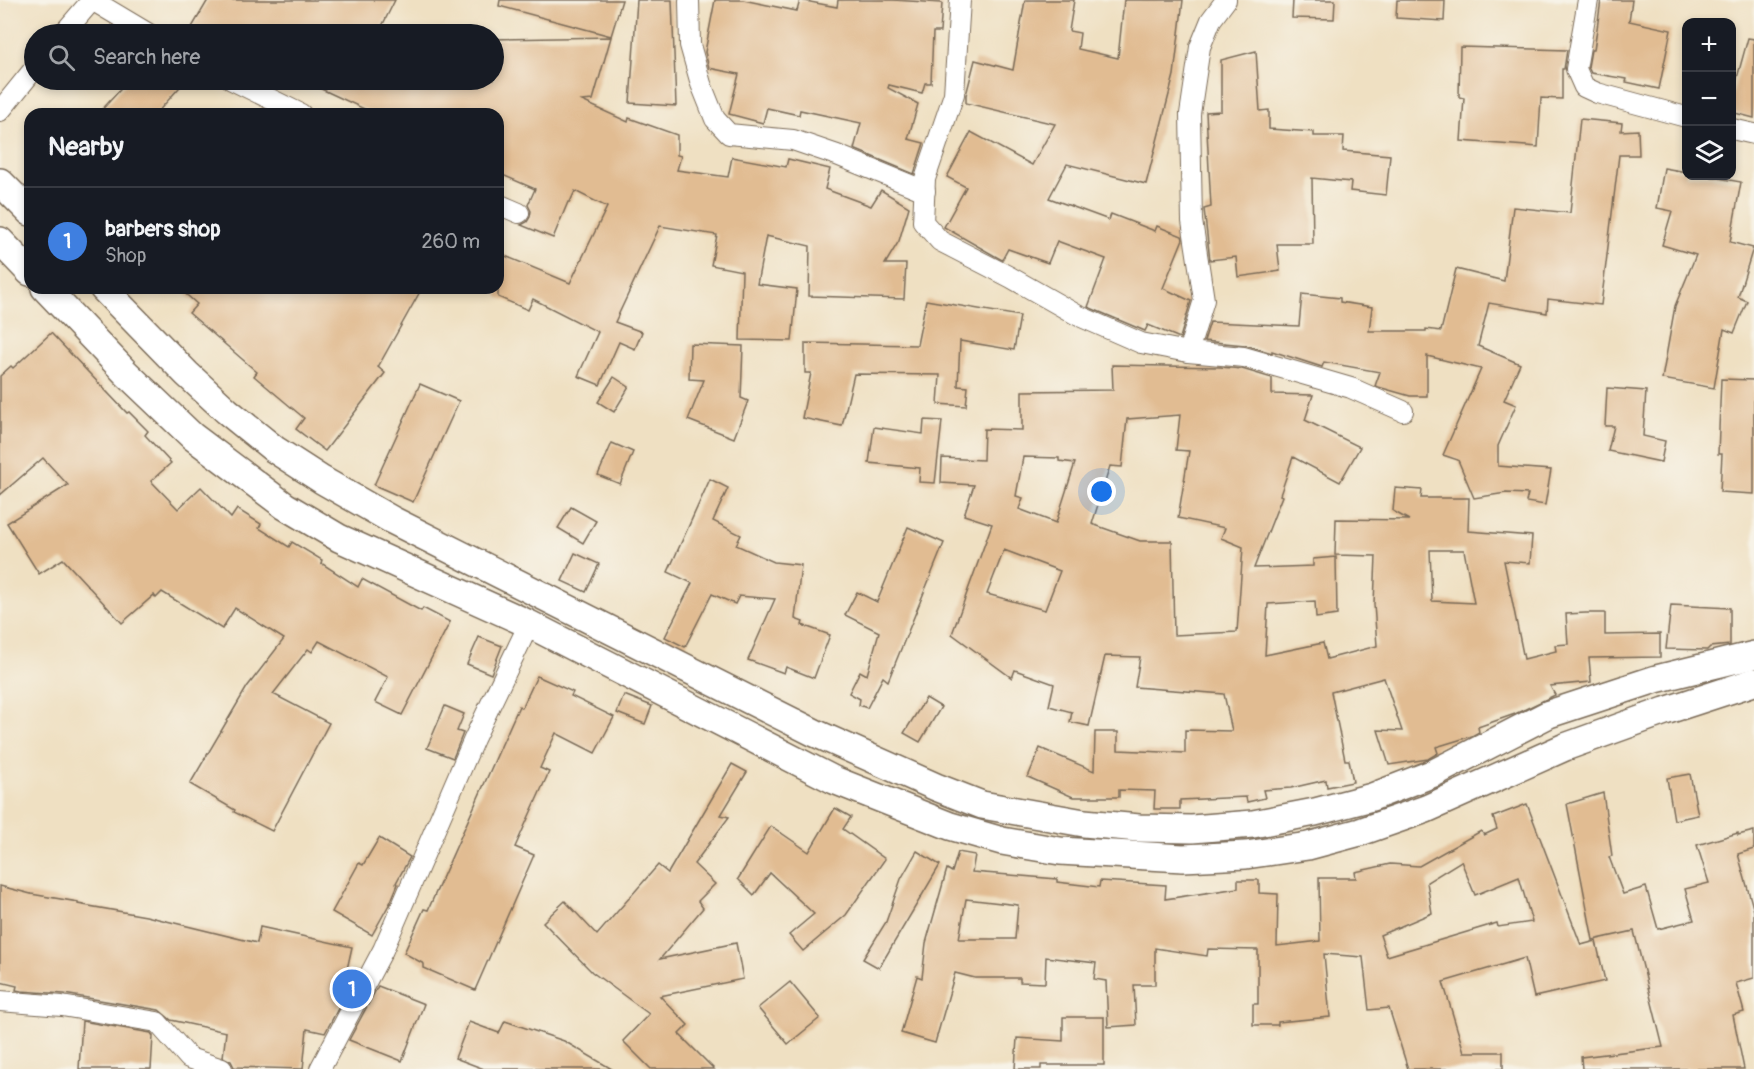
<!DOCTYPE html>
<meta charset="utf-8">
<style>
:root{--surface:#171b24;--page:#242831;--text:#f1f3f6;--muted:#9ea1a6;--line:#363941;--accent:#d690ce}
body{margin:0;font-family:Pangolin,sans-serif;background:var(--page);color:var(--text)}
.controls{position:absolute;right:18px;top:18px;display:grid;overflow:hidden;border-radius:12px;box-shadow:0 3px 9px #0003}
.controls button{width:54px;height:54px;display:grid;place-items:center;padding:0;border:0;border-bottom:2px solid var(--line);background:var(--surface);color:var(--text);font:30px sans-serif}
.you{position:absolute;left:1102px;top:492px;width:21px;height:21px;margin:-15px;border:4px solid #fff;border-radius:50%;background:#1a73e8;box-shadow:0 0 0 9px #1a73e833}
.badge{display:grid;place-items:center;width:39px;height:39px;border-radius:50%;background:var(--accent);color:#fff;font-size:20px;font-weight:700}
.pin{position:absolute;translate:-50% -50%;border:3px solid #fff;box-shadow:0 2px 6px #0006}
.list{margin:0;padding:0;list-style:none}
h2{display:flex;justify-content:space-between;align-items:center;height:78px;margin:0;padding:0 24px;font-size:26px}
h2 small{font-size:20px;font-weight:400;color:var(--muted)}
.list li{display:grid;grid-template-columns:39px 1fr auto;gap:18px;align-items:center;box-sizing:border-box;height:108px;padding:0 24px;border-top:2px solid var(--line)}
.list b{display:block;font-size:22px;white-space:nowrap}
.list p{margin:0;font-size:20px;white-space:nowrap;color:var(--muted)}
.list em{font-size:20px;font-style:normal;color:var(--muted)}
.icon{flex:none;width:33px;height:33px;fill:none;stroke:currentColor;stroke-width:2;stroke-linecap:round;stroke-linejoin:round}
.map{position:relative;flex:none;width:1754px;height:1069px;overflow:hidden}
.search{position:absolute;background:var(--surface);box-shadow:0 3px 9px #0003;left:24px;top:24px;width:480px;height:66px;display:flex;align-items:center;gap:15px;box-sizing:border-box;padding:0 21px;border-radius:33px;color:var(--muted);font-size:22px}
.panel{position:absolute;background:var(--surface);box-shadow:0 3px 9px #0003;left:24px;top:108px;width:480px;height:186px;border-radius:18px}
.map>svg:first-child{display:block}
</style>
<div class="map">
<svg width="1754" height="1069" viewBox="0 0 1754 1069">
<rect width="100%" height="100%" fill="#f7f3e8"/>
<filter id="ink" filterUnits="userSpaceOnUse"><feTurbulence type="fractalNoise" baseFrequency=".0167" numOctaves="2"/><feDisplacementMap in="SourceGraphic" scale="12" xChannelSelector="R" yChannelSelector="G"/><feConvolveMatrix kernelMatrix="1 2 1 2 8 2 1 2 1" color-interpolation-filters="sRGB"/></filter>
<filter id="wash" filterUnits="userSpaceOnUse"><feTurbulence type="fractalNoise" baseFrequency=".008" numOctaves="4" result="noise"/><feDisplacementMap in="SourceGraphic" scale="24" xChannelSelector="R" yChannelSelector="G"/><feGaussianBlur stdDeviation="1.35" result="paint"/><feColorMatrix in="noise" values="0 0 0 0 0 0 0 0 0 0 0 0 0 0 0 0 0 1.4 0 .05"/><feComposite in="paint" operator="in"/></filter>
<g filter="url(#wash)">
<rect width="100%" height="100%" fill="#efe0c2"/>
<g id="blocks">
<g fill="#e1bc92" fill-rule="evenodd">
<path d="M208 0H395L378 34H188Z"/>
<path d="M500 0H622L611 36 499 6Z"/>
<path d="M637 0H672L676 106 630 103Z"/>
<path d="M715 0H743L797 11 800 0 837 7 838 0H893L942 3 940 32H933L931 83H925L922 93 889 85 888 88 918 104 908 139 924 143 914 174 854 149 861 123 800 110 799 115 767 108 763 123 729 114 739 74 709 68 705 52Z"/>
<path d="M1025 0H1074L1069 31 1080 33 1078 49 1118 58 1124 0H1183L1174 75 1146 184 1067 164 1049 198 1109 220 1111 214 1155 231 1157 226 1182 236 1183 239 1163 288 1191 301 1180 338 1148 325 1145 331 1088 307 1106 259 1057 241 1048 263 1008 249 1002 260 944 227 966 187 947 177 971 132 1032 165 1055 124 966 103V95L975 60 1013 70Z"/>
<path d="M1293 0H1335L1334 19 1292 18Z"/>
<path d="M1397 0H1445L1444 21 1396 18Z"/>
<path d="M1601 0H1632L1629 21 1671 30 1659 89 1626 82 1627 79 1591 73 1588 67 1591 50H1594Z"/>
<path d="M611 37 593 100 582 101 628 122 629 118 677 135V155L681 156 677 170 728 177 732 157 786 167 788 159 830 169 825 189 871 206 881 190 909 207 899 241 885 264H906L904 299 809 296 810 246 766 236 757 284 797 289 792 341 740 340 742 271 711 265 717 235 660 226 615 322 642 332 635 349 619 342 600 385 578 376 598 332 533 299 528 310 498 297V253L570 283 607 207 575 191 570 202H568L553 238 521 225 527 222 530 217 531 211 528 205 535 189 498 173V114H375L302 80H494V39Z"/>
<path d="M1748 38 1754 39V118L1731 112V100Z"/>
<path d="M1460 47 1567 50 1564 69H1562V99L1541 98 1538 147 1461 141 1464 98 1459 97Z"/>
<path d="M1256 51 1260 111 1269 110V129L1314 132V136H1344L1343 151 1390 155 1386 195 1350 191 1351 182 1312 178 1313 244H1277L1280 271 1238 277 1236 257 1210 260 1204 209 1211 207 1206 112 1221 111V60Z"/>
<path d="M129 80H186L156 114H98Z"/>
<path d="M1580 119 1622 123 1621 131 1638 130 1639 155H1619L1601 305 1548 299 1547 313 1489 303 1478 346 1520 364 1504 400 1516 405 1498 446V466L1551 470 1545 505 1526 502 1528 494 1506 493 1474 498 1458 460 1443 455 1481 369 1427 356V396H1410L1375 386 1380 372 1324 362 1322 367 1272 351V353L1245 345 1204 341 1210 322 1299 326 1302 294 1340 298V302L1372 307 1369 331H1426V329L1441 331 1456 269 1504 281 1513 207 1570 213Z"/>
<path d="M1664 168 1686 172V176H1707L1741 182 1730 242 1753 248 1738 297 1747 301 1734 333 1724 329 1714 388 1662 379 1675 306 1696 255 1662 245 1672 211 1657 208Z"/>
<path d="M179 288H422L378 367 385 373 325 451 296 429 304 418 254 376 257 372 189 313 197 304Z"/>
<path d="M926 300 1020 316 1014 350 960 341 958 386 968 387 966 406 938 404 940 375 854 374 842 426 802 418 811 373H805V343L917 345Z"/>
<path d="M51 333 127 413 129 412 148 431 145 435 171 463 151 481 178 509 201 487 231 518 237 509 261 524 259 528 289 547 292 542 322 560 321 563 358 587 362 579 421 611 423 608 450 622 402 715 375 702 388 677 319 641 312 652 308 649 273 694 329 723 272 831 234 812 235 810 190 784 247 687 284 639 235 608 222 629 162 592 156 598 154 595 122 623 63 559 39 574 7 523 68 485 43 458 0 495V376L11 366 13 368Z"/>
<path d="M690 344 743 346 741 398 748 401 734 438 688 420 704 380 689 379Z"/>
<path d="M1112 365 1220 367 1242 369 1272 378V394L1313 395 1305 420 1360 447 1340 482 1293 457 1280 495 1282 496 1254 568 1313 566V559L1336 557 1337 615 1316 618 1315 601 1268 604 1265 655 1323 643 1327 659 1377 646 1374 604 1376 556 1335 555 1336 519 1409 520 1393 511 1395 488 1422 490 1421 498H1469L1468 531 1532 536 1530 563 1504 561 1524 659 1556 651 1555 645 1568 644 1566 614 1586 613H1605V635L1660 634V657L1589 658 1591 682 1550 686 1555 695 1515 714 1478 727 1479 732 1472 736 1436 747 1438 753 1428 759 1389 765 1378 730 1402 731 1384 678 1331 692 1345 760H1349L1353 782 1327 787 1326 780 1291 788 1263 790 1265 798 1247 802 1246 797 1180 800V809H1154L1155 791 1119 790V797H1073L1028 777 1040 748 1094 771 1095 732H1118V750L1185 753V730L1232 731 1224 694 1135 687 1140 657 1105 656 1089 726 1070 722 1072 712 1049 706 1054 684 1015 670 1012 678 952 634 992 524 964 515 974 485 941 483 942 458 983 460 984 429 1022 430V391L1113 390ZM1180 415 1176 450 1189 451 1178 518 1225 528 1221 538 1243 547 1237 632 1174 635 1172 541H1140L1092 524 1110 466 1122 467 1127 419ZM1023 457 1059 458V461L1075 463 1056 523 1019 509 1023 498 1016 496ZM1004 550 1060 571 1045 610 987 594ZM1430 550H1464L1474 603 1432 601Z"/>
<path d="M614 377 629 387 614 412 598 402Z"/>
<path d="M1721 379 1754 380V494L1720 492 1722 454H1718Z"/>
<path d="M420 384 459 401 413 502 374 485Z"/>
<path d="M1607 388 1646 391 1643 436 1665 441 1661 462 1608 451 1614 426H1605Z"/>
<path d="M924 420 942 421 935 483 919 482 920 468 869 463 874 427 923 434Z"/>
<path d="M612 443 633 452 620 484 598 475Z"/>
<path d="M710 479 728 488 713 521 741 535 736 545 774 562 801 565 795 619 803 622 802 625 830 635 814 678 786 667 784 673 748 660 775 599 739 596 735 604 712 594 685 647 665 637 692 583 668 572Z"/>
<path d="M571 507 596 521 583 543 558 528Z"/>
<path d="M908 527 944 543 888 681 883 677 867 708 859 705 860 699 849 693 860 671 867 675 879 632 845 615 857 592 877 602Z"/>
<path d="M575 553 599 564 586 592 562 581Z"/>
<path d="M1671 605 1730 608V645L1710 647 1707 650 1666 649Z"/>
<path d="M479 637 502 646 491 674 467 664Z"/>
<path d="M537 676 573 692 571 696 614 717 595 753 556 733 540 768 549 772 515 847 534 855 475 990 424 968V964L404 953 424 909 428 910 519 706 522 708Z"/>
<path d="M624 695 652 706 645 724 617 713Z"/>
<path d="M926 698 941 707 920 742 904 733Z"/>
<path d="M445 706 464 714 457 731 463 733 453 758 427 748Z"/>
<path d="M732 764 747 772 721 815 729 817 694 864 715 884 698 901 703 908 660 959 736 943 743 979 660 996 688 1025 679 1034 714 1069H651L623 1041 649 1014 592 972 543 922 565 901 597 935 658 865 668 873Z"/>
<path d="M1690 774 1698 815 1674 820 1667 778Z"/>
<path d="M1603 793 1612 856 1609 857 1623 894 1646 887 1658 929 1694 920 1685 889 1709 883 1697 845 1738 833V835L1754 831V849L1738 854 1754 911V978L1736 983 1744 1012 1733 1015 1744 1069H1582L1581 1057 1663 1047 1634 931 1593 940 1567 804Z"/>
<path d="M1527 804 1581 945 1596 941 1605 981 1534 997 1525 958 1443 982 1464 1052H1503V1069H1408L1389 1008 1369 1010 1363 957 1324 954 1330 1017 1278 1022V1025H1253V1004H1258V950L1208 949 1207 956 1155 948V985H1134L1136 1025 1108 1027 1106 981 1094 979 1096 963 1046 957 1045 983 1020 982V978H975L955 973 935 1043 901 1033 917 976 922 978 926 943 947 869 952 872 958 852 975 855 972 872 1057 879V882L1099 887 1100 881 1166 885 1165 899 1238 888V880H1259V893L1278 894 1277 946 1320 941 1319 878H1356L1355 872 1390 864 1419 866 1481 831 1484 835 1497 829 1493 817ZM1461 861 1475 895 1519 877 1532 922 1498 927 1497 923 1387 956 1380 935 1432 913 1427 882ZM966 899 1018 905 1015 939H959Z"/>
<path d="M835 808 851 817 843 829 885 859 846 915 803 951 789 935 814 914 770 873 754 895 738 879 771 826 809 852Z"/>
<path d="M379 838 410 857 396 883 398 884 391 901 372 935 332 912 359 863 363 865Z"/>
<path d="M917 851 940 865 879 968 863 959 886 922 901 879Z"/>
<path d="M0 886 31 894 78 902V904L146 916 257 943 260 927 352 947 346 974 355 977 325 1033 307 1029 303 1069 234 1067 231 1061 223 1057 226 1032 171 1020 159 1010 64 994 21 991 16 990 17 986 0 982Z"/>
<path d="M790 982 820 1018 788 1044 758 1008Z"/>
<path d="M378 986 424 1004 402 1061 349 1040Z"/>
<path d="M1063 1017H1104V1065H1041V1069H1015L1017 1038 1063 1041Z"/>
<path d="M82 1021 151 1033 153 1036 151 1069H79Z"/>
<path d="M505 1021 564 1041 612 1069H484L455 1058 469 1022 499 1033Z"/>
</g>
</g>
</g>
<g filter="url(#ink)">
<use href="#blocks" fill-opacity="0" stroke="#7a6a57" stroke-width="1.5"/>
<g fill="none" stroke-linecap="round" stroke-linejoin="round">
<defs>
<g id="minor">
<path d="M689 0 690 45 701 84 715 119 729 134 793 140 837 155 925 191"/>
<path d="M960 0 954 94 925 179 923 222 940 241 1010 277 1077 315 1141 343 1188 352 1244 357 1351 388 1403 411"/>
<path d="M1588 0 1576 69 1584 87 1597 93 1686 117"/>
<path d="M63 34 92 0 149 34"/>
<path d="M232 80 301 114"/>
<path d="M0 111 34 69"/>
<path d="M1732 129 1754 134"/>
<path d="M498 204 519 213"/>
<path d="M1188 352 1204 300 1192 221 1190 114 1200 47 1211 20 1226 0"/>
<path d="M0 1001 62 1006 157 1022 189 1058 222 1069"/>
<path d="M320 1069 383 950 474 739 529 624"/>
</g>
<g id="secondary">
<path d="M0 182 30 212"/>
<path d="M0 241 30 272"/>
<path d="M45 288 126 373 192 436 285 506 339 538 529 624 834 780 950 826 1002 841 1060 851 1183 858 1246 855 1308 846 1360 832 1426 809 1565 747 1665 711 1754 682"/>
<path d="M103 288 187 374 227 411 274 449 322 480 392 520 815 733 936 787 982 805 1084 823 1139 828 1192 829 1253 824 1315 812 1372 797 1434 773 1549 714 1656 679 1754 655"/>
</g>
</defs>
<use href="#minor" stroke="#7a6a57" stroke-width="22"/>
<use href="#secondary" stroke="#7a6a57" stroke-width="30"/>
<use href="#minor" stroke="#fff" stroke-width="20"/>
<use href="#secondary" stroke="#fff" stroke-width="27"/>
</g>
</g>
</svg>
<div class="controls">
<button>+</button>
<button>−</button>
<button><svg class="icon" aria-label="layers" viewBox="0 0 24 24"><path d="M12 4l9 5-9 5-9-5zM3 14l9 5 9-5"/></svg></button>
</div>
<div class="you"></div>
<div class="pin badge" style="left:352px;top:989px;background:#3f7fe0">1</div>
<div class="search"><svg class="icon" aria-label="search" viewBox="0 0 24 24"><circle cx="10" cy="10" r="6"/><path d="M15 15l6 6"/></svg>Search here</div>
<section class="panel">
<h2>Nearby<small></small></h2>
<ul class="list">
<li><span class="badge" style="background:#3f7fe0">1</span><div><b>barbers shop</b><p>Shop</p></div><em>260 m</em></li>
</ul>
</section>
</div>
